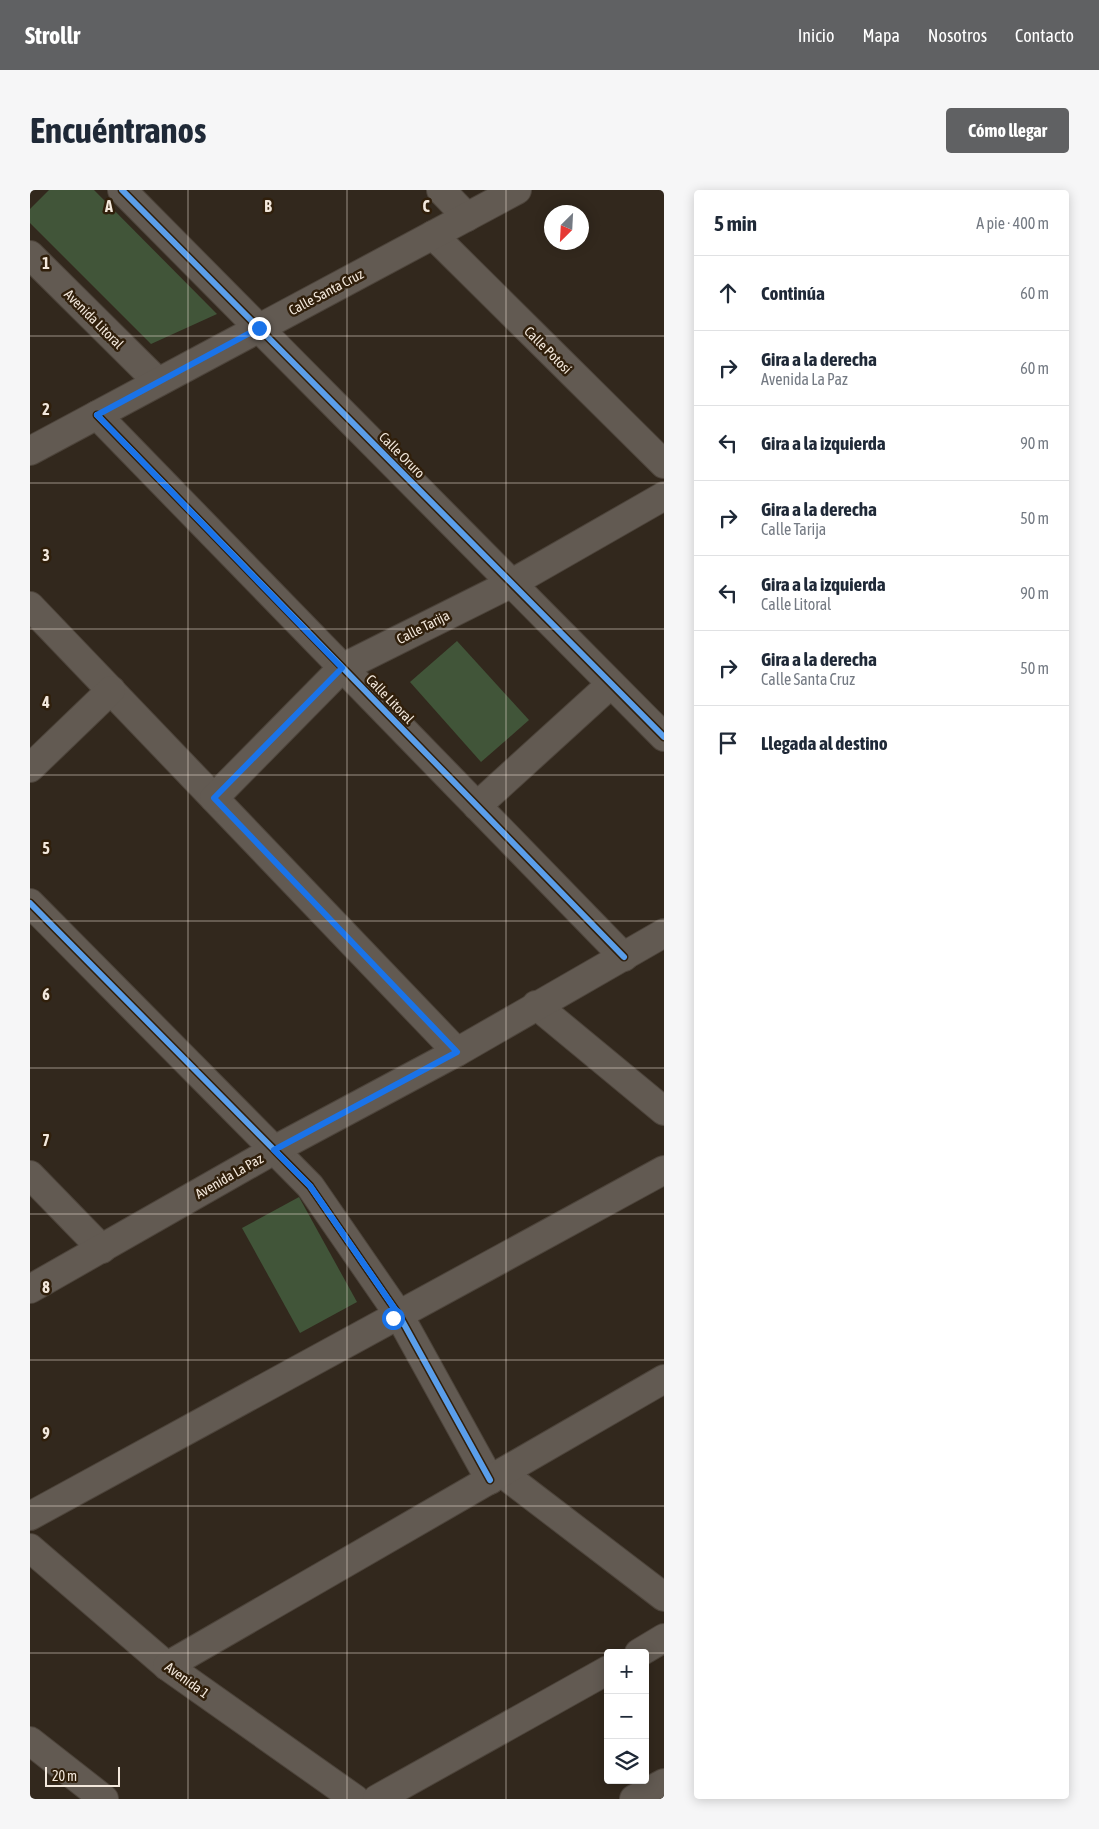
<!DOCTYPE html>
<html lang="es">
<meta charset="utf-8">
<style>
:root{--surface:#fff;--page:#f6f6f7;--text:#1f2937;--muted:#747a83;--line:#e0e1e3;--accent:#606163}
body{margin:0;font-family:"Asap Condensed",sans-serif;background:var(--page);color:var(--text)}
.controls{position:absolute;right:15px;bottom:15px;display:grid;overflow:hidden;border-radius:5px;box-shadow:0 2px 12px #0003}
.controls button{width:45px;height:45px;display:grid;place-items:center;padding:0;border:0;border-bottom:1px solid var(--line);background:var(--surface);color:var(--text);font:25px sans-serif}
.compass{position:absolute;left:514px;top:15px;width:45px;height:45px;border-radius:50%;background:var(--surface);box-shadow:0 2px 12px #0003;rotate:204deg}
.scale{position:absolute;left:15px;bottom:12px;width:75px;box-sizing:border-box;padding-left:5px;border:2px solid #f3e8dc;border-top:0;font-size:14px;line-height:18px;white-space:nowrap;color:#f3e8dc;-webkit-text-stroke:4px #301f0b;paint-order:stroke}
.stop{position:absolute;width:15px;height:15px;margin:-11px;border:4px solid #1a73e8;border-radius:50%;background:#fff}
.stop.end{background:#1a73e8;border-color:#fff;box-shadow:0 1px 5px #0008}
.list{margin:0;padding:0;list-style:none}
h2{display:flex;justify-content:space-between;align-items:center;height:65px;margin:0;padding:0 20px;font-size:21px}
h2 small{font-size:16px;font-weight:400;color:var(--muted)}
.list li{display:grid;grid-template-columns:32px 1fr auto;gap:15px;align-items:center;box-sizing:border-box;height:75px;padding:0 20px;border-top:1px solid var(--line)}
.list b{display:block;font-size:19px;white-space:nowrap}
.list p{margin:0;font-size:16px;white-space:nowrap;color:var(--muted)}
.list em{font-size:16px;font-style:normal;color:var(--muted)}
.icon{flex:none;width:28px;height:28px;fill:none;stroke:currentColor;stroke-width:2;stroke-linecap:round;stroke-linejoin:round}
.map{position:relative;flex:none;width:634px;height:1609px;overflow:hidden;border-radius:5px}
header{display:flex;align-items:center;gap:30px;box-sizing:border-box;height:70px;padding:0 25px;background:var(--accent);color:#fff}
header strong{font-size:24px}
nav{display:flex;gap:28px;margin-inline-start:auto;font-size:18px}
.intro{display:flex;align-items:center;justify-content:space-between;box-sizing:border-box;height:120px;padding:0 30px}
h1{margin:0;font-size:35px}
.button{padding:12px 22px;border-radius:5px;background:var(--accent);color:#fff;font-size:18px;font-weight:700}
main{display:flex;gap:30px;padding:0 30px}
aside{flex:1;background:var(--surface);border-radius:5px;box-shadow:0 2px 12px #0003}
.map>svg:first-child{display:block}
</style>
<header>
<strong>Strollr</strong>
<nav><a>Inicio</a><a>Mapa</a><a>Nosotros</a><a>Contacto</a></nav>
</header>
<div class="intro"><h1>Encuéntranos</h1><a class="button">Cómo llegar</a></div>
<main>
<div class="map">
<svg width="634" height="1609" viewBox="0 0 634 1609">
<rect width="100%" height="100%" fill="#32281d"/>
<g fill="#415539">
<path d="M19 0H64L187 124 121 154 0 33V19Z"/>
<path d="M427 451 499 530 451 572 380 492Z"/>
<path d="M269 1007 327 1112 270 1143 212 1038Z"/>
</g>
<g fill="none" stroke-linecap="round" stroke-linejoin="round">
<defs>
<g id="street">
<path d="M92 0 634 547"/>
<path d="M411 0 437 27"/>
<path d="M403 45 634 274"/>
<path d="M0 65 128 192"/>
<path d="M67 225 594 767"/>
<path d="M0 261 487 0"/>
<path d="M0 416 427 862"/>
<path d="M0 578 81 500"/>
<path d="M184 608 312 478 482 393 634 306"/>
<path d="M447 616 581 494"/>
<path d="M0 713 280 996 369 1125 460 1290"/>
<path d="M506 815 634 921"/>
<path d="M0 985 72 1059"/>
<path d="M0 1099 244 960 427 862 634 743"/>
<path d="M472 1283 634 1407"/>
<path d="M0 1326 634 980"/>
<path d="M0 1358 137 1476 325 1609"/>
<path d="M609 1463 634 1448"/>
<path d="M137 1476 634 1189"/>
<path d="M0 1551 74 1609"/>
<path d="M347 1609 578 1480"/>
<path d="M604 1609 634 1593"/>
</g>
</defs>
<use href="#street" stroke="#4d443b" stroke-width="30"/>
<use href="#street" stroke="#625a52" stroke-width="28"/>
<defs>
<g id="cycleway">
<path d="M92 0 634 547"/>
<path d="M67 225 594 767"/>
<path d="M0 713 280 996 369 1125 460 1290"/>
</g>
</defs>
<use href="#cycleway" stroke="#301f0b" stroke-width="9"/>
<use href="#cycleway" stroke="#5a9eea" stroke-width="6"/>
</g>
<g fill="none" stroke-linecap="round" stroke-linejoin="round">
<path stroke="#1a73e8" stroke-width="6" d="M229 138 67 225 312 478 184 608 427 862 244 960 280 996 369 1125 363 1128"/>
</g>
<path fill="none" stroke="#f3e8dc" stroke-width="1" stroke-opacity="0.55" d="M158 0V1609M317 0V1609M476 0V1609M0 146H634M0 293H634M0 439H634M0 585H634M0 731H634M0 878H634M0 1024H634M0 1170H634M0 1316H634M0 1463H634"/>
<g text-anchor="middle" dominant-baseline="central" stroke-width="5" stroke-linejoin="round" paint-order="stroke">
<g font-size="14" fill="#f3e8dc" stroke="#301f0b">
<text transform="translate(296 102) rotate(-28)">Calle Santa Cruz</text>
<text transform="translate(64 129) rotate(45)">Avenida Litoral</text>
<text transform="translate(518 160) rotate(45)">Calle Potosi</text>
<text transform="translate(372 265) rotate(45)">Calle Oruro</text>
<text transform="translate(393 437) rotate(-27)">Calle Tarija</text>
<text transform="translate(360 509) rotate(46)">Calle Litoral</text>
<text transform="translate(199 986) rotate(-30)">Avenida La Paz</text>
<text transform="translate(157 1490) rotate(36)">Avenida 1</text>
</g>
</g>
<g font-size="16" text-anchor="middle" font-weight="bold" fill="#f3e8dc" stroke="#301f0b" stroke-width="5" stroke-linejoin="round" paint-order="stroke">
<text x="79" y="22">A</text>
<text x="238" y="22">B</text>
<text x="396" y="22">C</text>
<text x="16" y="79">1</text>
<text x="16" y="225">2</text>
<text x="16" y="371">3</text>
<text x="16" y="518">4</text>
<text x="16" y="664">5</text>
<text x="16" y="810">6</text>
<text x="16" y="956">7</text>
<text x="16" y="1103">8</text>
<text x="16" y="1249">9</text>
</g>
</svg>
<div class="controls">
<button>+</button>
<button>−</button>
<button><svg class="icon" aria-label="layers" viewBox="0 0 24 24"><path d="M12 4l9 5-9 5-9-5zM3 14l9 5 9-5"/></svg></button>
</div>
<svg class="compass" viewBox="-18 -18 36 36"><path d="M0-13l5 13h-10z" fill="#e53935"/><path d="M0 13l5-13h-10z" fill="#747a83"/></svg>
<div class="scale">20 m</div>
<div class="stop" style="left:363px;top:1128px"></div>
<div class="stop end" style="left:229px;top:138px"></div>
</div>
<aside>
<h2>5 min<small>A pie · 400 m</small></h2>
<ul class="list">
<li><svg class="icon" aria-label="ahead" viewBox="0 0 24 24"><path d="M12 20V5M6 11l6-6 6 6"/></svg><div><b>Continúa</b></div><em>60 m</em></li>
<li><svg class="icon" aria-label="right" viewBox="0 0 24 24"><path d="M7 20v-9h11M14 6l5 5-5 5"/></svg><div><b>Gira a la derecha</b><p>Avenida La Paz</p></div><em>60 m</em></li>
<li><svg class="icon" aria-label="left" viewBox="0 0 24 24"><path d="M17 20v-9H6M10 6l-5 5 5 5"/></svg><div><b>Gira a la izquierda</b></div><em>90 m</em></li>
<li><svg class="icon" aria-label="right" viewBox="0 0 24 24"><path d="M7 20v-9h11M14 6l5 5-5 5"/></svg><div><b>Gira a la derecha</b><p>Calle Tarija</p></div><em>50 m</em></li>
<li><svg class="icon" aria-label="left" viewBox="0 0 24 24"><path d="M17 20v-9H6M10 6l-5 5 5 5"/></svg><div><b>Gira a la izquierda</b><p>Calle Litoral</p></div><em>90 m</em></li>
<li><svg class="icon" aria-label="right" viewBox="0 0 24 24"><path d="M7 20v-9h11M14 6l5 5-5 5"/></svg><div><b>Gira a la derecha</b><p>Calle Santa Cruz</p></div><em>50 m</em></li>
<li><svg class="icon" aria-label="arrive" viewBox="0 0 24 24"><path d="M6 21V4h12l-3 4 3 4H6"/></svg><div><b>Llegada al destino</b></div></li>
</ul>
</aside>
</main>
